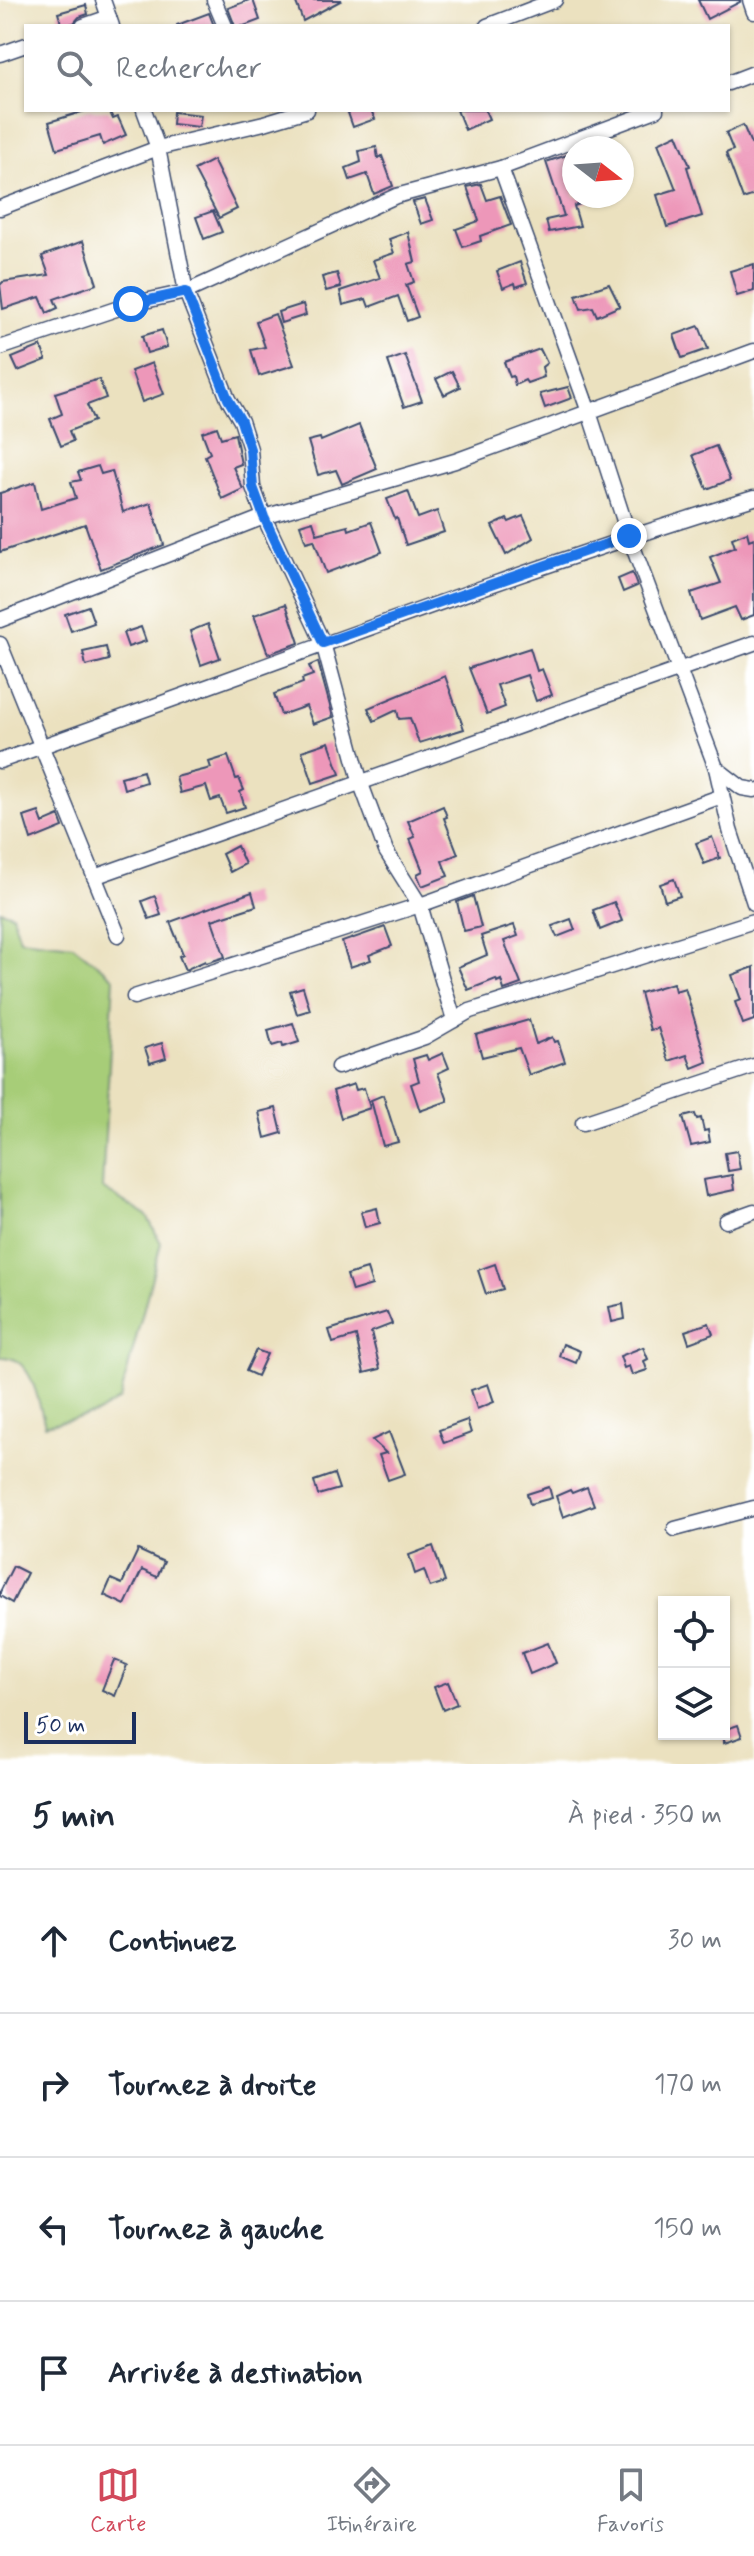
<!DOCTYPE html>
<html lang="fr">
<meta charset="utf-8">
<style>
:root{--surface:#fff;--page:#f2f2f3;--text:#1f2937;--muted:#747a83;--line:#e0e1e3;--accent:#d1495b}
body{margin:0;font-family:Mynerve,sans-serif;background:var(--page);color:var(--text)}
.controls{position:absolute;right:24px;bottom:24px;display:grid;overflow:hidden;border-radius:0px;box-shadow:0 2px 6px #0004}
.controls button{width:72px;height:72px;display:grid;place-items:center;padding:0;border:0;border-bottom:2px solid var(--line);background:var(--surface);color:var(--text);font:40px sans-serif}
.compass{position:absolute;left:562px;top:136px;width:72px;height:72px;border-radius:50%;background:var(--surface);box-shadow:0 2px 6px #0004;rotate:107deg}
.scale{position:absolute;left:24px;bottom:20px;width:112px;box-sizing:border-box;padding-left:8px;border:4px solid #1b2f5e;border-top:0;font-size:22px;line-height:28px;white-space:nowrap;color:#1b2f5e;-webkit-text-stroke:6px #fff;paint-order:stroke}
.stop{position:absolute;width:24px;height:24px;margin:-18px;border:6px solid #1a73e8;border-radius:50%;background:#fff}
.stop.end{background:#1a73e8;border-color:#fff;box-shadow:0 2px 8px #0008}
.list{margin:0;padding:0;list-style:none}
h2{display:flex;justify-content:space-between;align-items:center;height:104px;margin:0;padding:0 32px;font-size:34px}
h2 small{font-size:26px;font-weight:400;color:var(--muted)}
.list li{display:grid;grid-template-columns:52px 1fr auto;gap:24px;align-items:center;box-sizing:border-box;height:144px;padding:0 32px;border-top:2px solid var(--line)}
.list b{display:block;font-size:30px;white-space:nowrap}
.list em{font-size:26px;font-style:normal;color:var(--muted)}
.icon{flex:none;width:44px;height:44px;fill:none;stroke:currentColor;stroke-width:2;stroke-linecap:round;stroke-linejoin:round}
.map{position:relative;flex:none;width:754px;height:1764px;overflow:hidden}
.search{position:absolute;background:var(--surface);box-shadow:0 2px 6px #0004;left:24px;right:24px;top:24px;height:88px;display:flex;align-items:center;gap:20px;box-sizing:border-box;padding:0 28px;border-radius:0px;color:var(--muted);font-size:30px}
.sheet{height:680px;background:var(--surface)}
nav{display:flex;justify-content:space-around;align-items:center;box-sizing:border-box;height:112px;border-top:2px solid var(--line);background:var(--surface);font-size:22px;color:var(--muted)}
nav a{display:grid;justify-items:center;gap:4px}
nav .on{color:var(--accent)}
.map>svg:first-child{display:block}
</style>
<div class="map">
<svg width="754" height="1764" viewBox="0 0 754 1764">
<rect width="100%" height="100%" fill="#fff"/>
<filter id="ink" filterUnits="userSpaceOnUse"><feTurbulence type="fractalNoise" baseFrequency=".0125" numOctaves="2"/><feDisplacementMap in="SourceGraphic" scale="16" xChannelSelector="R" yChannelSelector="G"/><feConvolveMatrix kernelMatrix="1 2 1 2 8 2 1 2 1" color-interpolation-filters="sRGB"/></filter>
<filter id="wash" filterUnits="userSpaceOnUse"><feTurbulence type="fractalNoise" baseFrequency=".006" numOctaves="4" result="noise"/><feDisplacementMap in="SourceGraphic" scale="32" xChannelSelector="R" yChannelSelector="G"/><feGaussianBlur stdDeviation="1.8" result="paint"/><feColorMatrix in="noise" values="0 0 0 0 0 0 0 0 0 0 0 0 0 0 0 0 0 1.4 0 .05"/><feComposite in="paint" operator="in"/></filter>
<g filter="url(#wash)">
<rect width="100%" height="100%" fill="#ebe1bf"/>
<path fill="#a7cd78" stroke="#617e6b" stroke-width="2" d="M0 910 12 914 20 939 73 945 114 978 102 1188 147 1216 161 1243 120 1399 96 1414 45 1425C38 1402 33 1355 0 1357Z"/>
<g id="blocks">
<g fill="#ed97b9">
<path d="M249 0H253L260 20 244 26H235L228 8Z"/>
<path d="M295 0H342L303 21Z"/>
<path d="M698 0H740V2L707 19Z"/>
<path d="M86 5 88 14 79 17 74 23 62 26 58 13Z"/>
<path d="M209 13 214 26H177V25Z"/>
<path d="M88 110H109L113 119 118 117 126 135 103 145 100 136 57 149 49 122Z"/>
<path d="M347 110H371L375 119 353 127Z"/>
<path d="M457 110H485L489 119 465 130Z"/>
<path d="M173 112 201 115 199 127 172 124Z"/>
<path d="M743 125 751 144 754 143V195L743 199 726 153 733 150 726 133Z"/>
<path d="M677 134 690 166 687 167 702 216 667 227 657 195 676 189 658 143Z"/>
<path d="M376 147 378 158 382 156 393 186 374 194 367 174 350 180 346 168 361 162 359 151Z"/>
<path d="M567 155 574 175V196L598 198 574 206 580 226 549 232 546 220 564 216 546 162Z"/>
<path d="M213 160 237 209 219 218 194 170Z"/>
<path d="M481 184 487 200 500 196 511 225 480 236 481 241 463 247 456 229 479 221 467 187Z"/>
<path d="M425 199 433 220 421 224 413 202Z"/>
<path d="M213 211 222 232 204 239 196 217Z"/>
<path d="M408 232 415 262 408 264 414 282 406 285 418 317 407 321 398 296 369 307 366 299 343 305 340 291 380 278 373 260 394 253 389 239Z"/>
<path d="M83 241 97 284 54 299 58 308 47 313 40 297 3 309 0 285 3 282 49 275 42 256Z"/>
<path d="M520 262 527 283 516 287 515 283 503 288 497 271Z"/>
<path d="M754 264V291L737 296 730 271Z"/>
<path d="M337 273 341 287 326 291 322 277Z"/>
<path d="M609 284 620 306 597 316 593 307 581 309 576 295Z"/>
<path d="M303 304 306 315 281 323 278 312Z"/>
<path d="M275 314 294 365 259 376 251 350 265 347 256 321Z"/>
<path d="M699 326 708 349 682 358 674 335Z"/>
<path d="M162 330 167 347 147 353 142 336Z"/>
<path d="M41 346 46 360 18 371 12 358Z"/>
<path d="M540 349 547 363 542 367 544 377 527 383 525 380 515 385 513 376 510 377 504 362Z"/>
<path d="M405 355 422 401 404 407 388 361Z"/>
<path d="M152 363 164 394 142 402 131 371Z"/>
<path d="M452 371 460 387 444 395 436 379Z"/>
<path d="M99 379 106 398 87 405 94 421 69 431 73 441 61 446 50 419 62 414 55 393Z"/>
<path d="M568 387 572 398 545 408 540 394Z"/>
<path d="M359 425 377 469 342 484 336 470 318 475 308 441 320 438 321 441Z"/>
<path d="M217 427 221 438 235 434 241 464 233 467 243 489 222 499 205 456 210 453 202 432Z"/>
<path d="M716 446 730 480 707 489 693 455Z"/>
<path d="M98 466 101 474 112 471 123 512 151 503 164 545 101 569 85 524 0 552V493L35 482 41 509 76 498 71 482 81 480 78 472Z"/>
<path d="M408 491 418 518 437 511 444 532 406 545 397 518 395 519 387 499Z"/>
<path d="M523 516 533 538 506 555 492 526 507 519 509 522Z"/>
<path d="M313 521 317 534 348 526 349 530 371 522 382 552 326 573 314 540 306 542 300 525Z"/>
<path d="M747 532 749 540 754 538V615L741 620 735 607 700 620 691 593 721 583 710 557 735 547 732 538Z"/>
<path d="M632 573 637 586 623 592 618 579Z"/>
<path d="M286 604 299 643 268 654 254 615Z"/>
<path d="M88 606 94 623 71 631 65 614Z"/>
<path d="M208 624 220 658 201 665 190 631Z"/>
<path d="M141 627 146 641 128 647 123 633Z"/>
<path d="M106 647 109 660 86 666 83 652Z"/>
<path d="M530 648 537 671 542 669 552 695 536 701 527 675 497 685 505 707 487 714 469 668Z"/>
<path d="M318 662 333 717 313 724 306 706 281 715 274 694 303 683 302 679 313 675 309 666Z"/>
<path d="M445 676 464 729 419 743 410 718 399 719 397 710 374 721 368 708Z"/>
<path d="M329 742 340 774 313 783 302 751Z"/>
<path d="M228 756 236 779 239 778 244 790 240 792 245 807 226 813 220 798 211 801 206 786 180 793 176 777 211 768 209 762Z"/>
<path d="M143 771 146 782 124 789 121 777Z"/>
<path d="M443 806 447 817 444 818 458 854 442 861 448 876 422 886 417 874 423 871 410 839 415 837 408 821Z"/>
<path d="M39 812 43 823 59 816 63 827 31 840 24 817Z"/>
<path d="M712 837 720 858 704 864 696 843Z"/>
<path d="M237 846 245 864 230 872 222 854Z"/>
<path d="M674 879 680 896 665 901 660 884Z"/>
<path d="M252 892 256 906 212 920 225 957 206 963 205 961 185 970 179 956 183 954 170 922Z"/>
<path d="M155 896 161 915 149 919 142 901Z"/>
<path d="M473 896 481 927 464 931 457 902Z"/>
<path d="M614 902 622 921 600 930 593 910Z"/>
<path d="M571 919 575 930 557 937 552 926Z"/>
<path d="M514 925 518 936 504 941 521 984 504 990 501 980 497 982 496 979 468 990 458 967 487 955 481 936Z"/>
<path d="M385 927 392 946 369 955 371 960 350 967 342 942Z"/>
<path d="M754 967V1020L743 1024 735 1002 741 1000 732 975Z"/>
<path d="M673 983 675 991 685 988 707 1062 692 1068 687 1055 669 1061 658 1028 650 1030 640 993Z"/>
<path d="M303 987 310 1010 297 1014 290 991Z"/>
<path d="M529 1020 536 1044 552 1037 554 1042 558 1041 565 1062 529 1075 519 1048 482 1057 476 1035Z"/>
<path d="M293 1023 299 1042 283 1047 282 1043 272 1046 268 1030Z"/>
<path d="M162 1043 166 1058 150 1063 145 1048Z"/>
<path d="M443 1053 449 1068 438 1073 448 1101 420 1111 411 1084 419 1081 413 1059 426 1055 428 1060Z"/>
<path d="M354 1084 356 1090 364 1088 370 1108 341 1118 333 1091Z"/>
<path d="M383 1095 398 1142 383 1146 371 1100Z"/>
<path d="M276 1108 282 1133 265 1138 259 1112Z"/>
<path d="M695 1114 697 1119 701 1118 704 1131 708 1130 710 1142 691 1146 683 1117Z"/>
<path d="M737 1151 740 1169 728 1171 725 1153Z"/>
<path d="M732 1175 734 1190 706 1196 703 1180Z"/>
<path d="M377 1208 380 1223 365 1227 361 1212Z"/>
<path d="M495 1264 503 1289 486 1294 478 1270Z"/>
<path d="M367 1269 372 1285 352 1291 347 1275Z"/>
<path d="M623 1304 625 1319 612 1322 609 1307Z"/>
<path d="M387 1312 392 1324 371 1332 380 1369 364 1373 356 1336 333 1343 329 1330Z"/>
<path d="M709 1323 713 1334 689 1343 685 1331Z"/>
<path d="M563 1344 580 1351 576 1363 559 1356Z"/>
<path d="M643 1347 648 1359 644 1361 647 1370 632 1375 629 1366 624 1368 620 1356Z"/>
<path d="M256 1350 267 1354 257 1376 246 1371Z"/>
<path d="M488 1384 494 1402 477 1409 471 1390Z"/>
<path d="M467 1420 471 1433 444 1443 439 1430Z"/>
<path d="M389 1432 405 1474 388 1480 379 1455 386 1453 372 1440Z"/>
<path d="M334 1474 339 1489 318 1495 314 1481Z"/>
<path d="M549 1487 552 1498 530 1504 527 1494Z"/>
<path d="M587 1487 594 1505 563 1517 556 1496 570 1490 572 1493Z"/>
<path d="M433 1546 445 1582 430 1587 424 1570 415 1574 409 1555Z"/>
<path d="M138 1550 164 1562 157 1577 142 1570 125 1605 104 1595 111 1579 122 1584Z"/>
<path d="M13 1566 27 1573 12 1603 0 1596V1592Z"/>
<path d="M548 1643 556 1663 530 1674 522 1653Z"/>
<path d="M114 1660 127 1665 115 1696 102 1690Z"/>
<path d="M448 1682 457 1704 443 1710 434 1687Z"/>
<path d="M738 1725 742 1737 724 1743V1730Z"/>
</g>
</g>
</g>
<g filter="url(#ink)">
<use href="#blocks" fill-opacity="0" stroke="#3a4a6d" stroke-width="2"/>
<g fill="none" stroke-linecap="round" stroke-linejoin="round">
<defs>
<g id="street">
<path d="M103 0 112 26"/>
<path d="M214 0 225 26"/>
<path d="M750 0 754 12"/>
<path d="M83 26 109 17"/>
<path d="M487 26 555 0"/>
<path d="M0 54 26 45"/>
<path d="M728 83 754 73"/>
<path d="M144 110 158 148 186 292 228 399 241 421 250 449 253 487 264 517 323 643 361 784 386 851 420 905 454 1020"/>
<path d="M501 168 589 412 629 536 716 768 730 830 754 903"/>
<path d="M0 208 158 148 264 123 307 110"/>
<path d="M0 348 131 304 186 292 396 196 501 168 656 110"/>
<path d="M0 620 264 517 455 461 754 351"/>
<path d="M0 644 118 935"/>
<path d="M0 761C251 673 499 576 754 498"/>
<path d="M716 768 742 788 754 790"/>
<path d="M94 877 754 643"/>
<path d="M134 997 420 905 722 796"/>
<path d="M338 1067 425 1037 470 1011 754 921"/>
<path d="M583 1123 754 1066"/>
<path d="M726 1221 754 1211"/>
<path d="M675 1529 754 1508"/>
</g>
</defs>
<use href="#street" stroke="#3a4a6d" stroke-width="17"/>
<use href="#street" stroke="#fff" stroke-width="14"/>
</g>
</g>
<g fill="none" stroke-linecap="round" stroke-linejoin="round" filter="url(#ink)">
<path stroke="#1a73e8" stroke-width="10" d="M131 304 186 292 228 399 241 421 250 449 253 487 264 517 323 643 629 536"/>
</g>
</svg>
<div class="controls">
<button><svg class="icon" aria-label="locate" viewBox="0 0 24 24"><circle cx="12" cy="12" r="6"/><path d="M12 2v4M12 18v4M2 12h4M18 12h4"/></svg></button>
<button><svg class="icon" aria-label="layers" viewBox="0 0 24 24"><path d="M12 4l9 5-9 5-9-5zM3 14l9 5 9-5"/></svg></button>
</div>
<svg class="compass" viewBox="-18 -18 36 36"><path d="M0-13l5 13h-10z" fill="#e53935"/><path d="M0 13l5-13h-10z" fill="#747a83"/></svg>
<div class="scale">50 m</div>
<div class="stop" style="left:131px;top:304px"></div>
<div class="stop end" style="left:629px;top:536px"></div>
<div class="search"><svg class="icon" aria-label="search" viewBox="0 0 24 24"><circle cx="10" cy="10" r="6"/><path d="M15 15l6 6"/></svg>Rechercher</div>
</div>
<section class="sheet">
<h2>5 min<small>À pied · 350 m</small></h2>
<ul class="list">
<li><svg class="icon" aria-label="ahead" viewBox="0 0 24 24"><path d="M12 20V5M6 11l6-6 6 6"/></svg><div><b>Continuez</b></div><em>30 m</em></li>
<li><svg class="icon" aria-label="right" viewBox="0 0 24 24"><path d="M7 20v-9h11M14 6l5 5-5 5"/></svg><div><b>Tournez à droite</b></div><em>170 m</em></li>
<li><svg class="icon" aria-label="left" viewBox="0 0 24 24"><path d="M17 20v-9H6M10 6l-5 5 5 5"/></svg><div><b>Tournez à gauche</b></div><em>150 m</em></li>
<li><svg class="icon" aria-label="arrive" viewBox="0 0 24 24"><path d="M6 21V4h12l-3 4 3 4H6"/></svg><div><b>Arrivée à destination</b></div></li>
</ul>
</section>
<nav>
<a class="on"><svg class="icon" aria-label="map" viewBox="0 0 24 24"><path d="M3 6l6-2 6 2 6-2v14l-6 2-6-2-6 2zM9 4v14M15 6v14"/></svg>Carte</a>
<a><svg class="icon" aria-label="directions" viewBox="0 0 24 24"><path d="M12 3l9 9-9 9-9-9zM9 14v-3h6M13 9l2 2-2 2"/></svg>Itinéraire</a>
<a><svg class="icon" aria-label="saved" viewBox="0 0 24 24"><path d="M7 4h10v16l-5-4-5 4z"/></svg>Favoris</a>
</nav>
